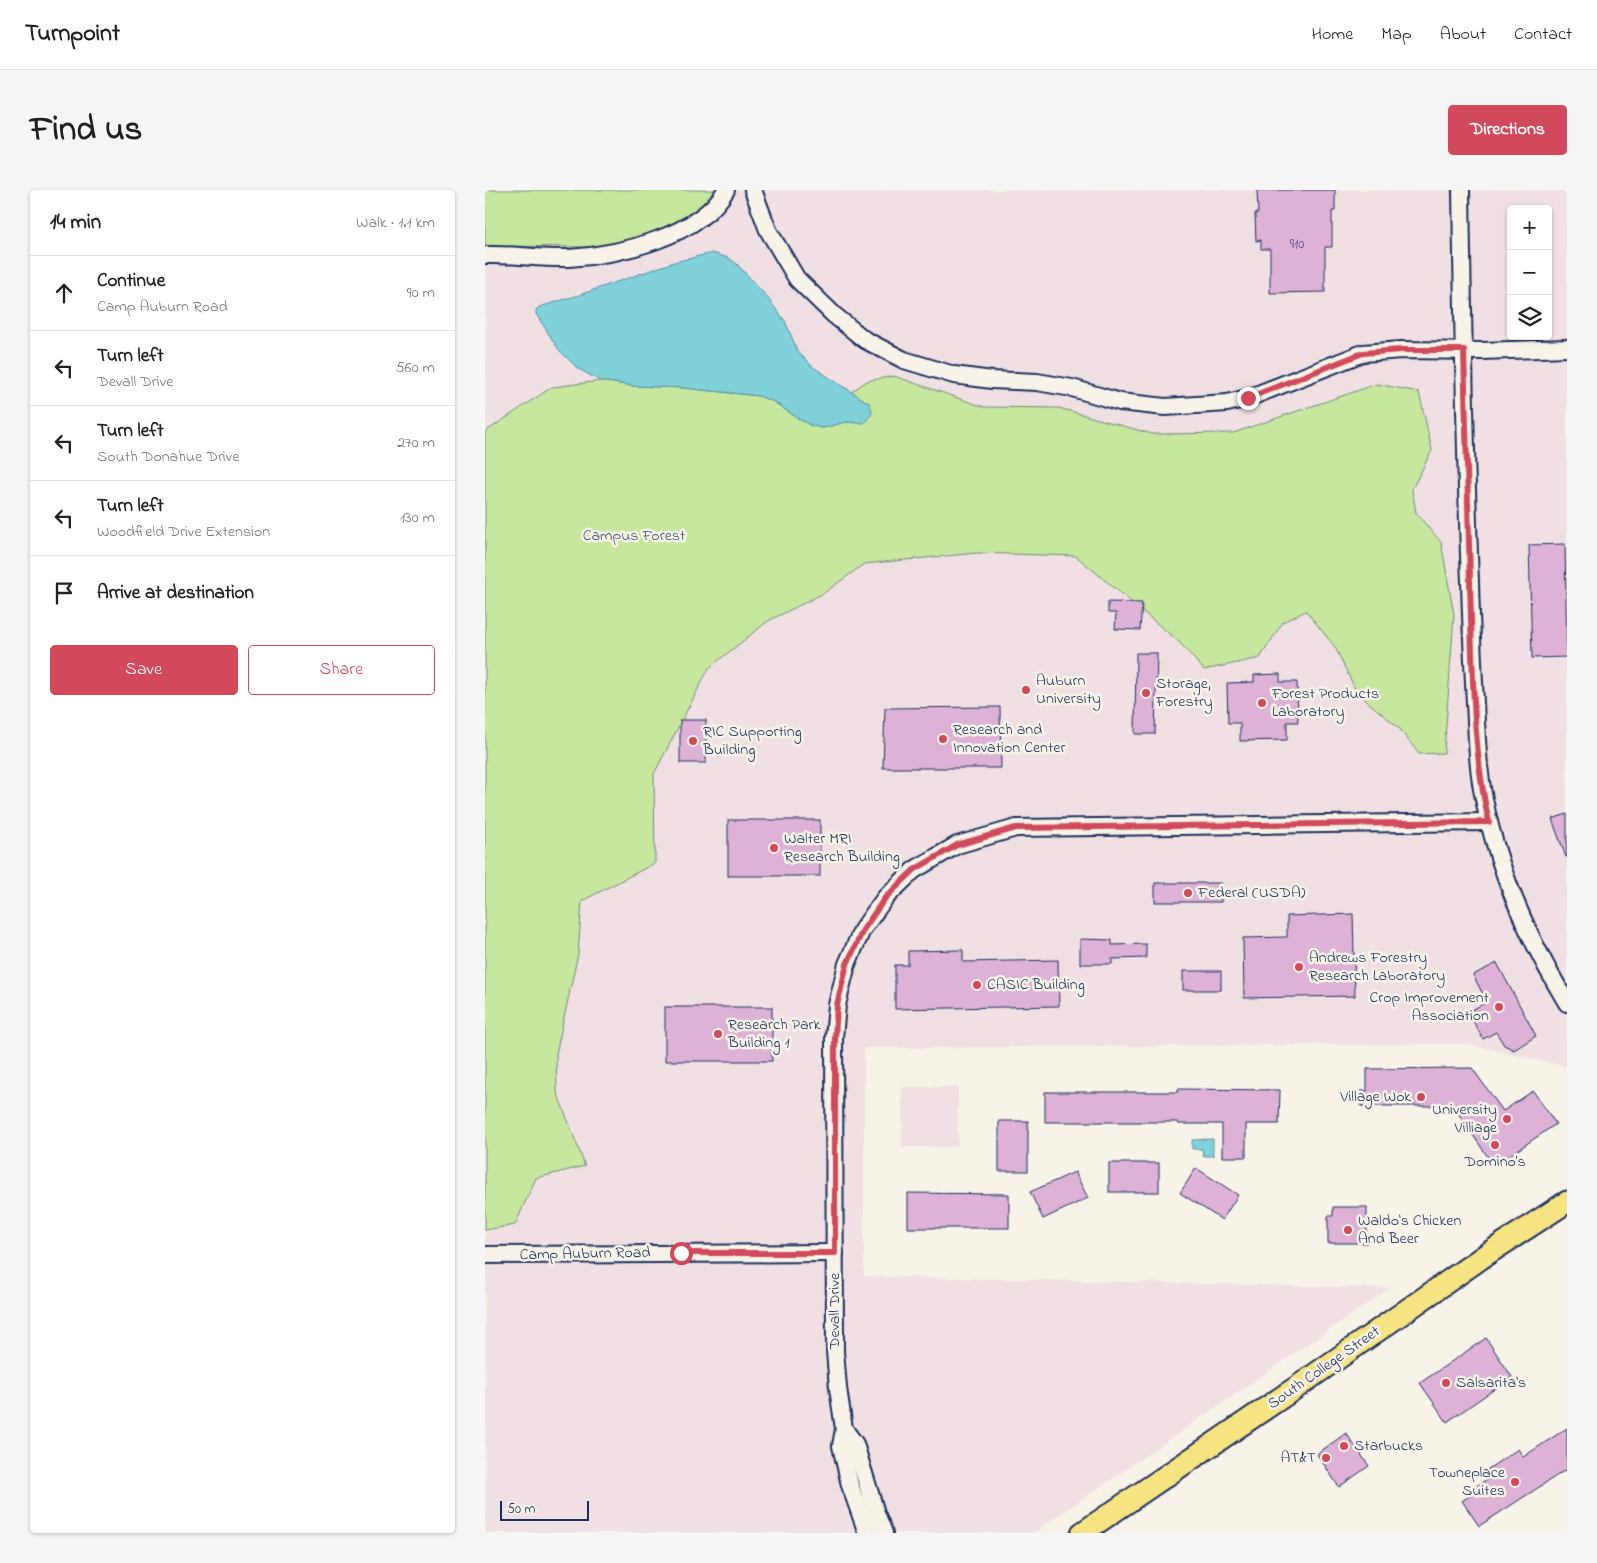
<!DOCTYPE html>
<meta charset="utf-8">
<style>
:root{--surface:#fff;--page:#f6f6f6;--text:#202124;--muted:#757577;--line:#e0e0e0;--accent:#d1495b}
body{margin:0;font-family:"Indie Flower",sans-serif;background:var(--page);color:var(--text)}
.controls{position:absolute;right:15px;top:15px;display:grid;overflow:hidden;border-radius:5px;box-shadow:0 1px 4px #0004}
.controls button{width:45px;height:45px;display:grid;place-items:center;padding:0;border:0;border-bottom:1px solid var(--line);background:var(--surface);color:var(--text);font:25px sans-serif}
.scale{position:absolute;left:15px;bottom:12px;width:89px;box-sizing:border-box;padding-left:5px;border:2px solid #1b2f5e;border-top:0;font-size:14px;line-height:18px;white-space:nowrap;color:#1b2f5e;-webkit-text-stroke:4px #f7f3e8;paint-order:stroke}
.stop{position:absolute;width:15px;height:15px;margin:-11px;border:4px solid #d1495b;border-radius:50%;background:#fff}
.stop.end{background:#d1495b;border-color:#fff;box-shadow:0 1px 5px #0008}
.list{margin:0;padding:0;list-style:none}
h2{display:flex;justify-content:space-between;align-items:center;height:65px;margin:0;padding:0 20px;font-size:21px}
h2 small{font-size:16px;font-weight:400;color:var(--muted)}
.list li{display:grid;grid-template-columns:32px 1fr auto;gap:15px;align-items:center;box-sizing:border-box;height:75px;padding:0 20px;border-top:1px solid var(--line)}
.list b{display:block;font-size:19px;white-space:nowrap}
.list p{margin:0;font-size:16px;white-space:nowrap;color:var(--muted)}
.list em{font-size:16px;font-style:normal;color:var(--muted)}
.actions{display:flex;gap:10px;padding:15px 20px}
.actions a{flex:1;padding:11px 0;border:1px solid var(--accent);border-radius:5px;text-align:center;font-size:18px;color:var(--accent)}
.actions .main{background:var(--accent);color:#fff}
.icon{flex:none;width:28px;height:28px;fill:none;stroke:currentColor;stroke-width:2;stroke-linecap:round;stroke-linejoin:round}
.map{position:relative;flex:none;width:1082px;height:1343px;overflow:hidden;border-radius:5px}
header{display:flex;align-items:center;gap:30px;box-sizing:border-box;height:70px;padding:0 25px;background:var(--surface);border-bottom:1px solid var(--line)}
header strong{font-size:24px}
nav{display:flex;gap:28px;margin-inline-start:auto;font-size:18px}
.intro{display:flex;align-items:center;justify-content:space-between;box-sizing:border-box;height:120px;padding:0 30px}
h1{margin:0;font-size:35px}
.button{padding:12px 22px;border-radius:5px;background:var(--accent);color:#fff;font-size:18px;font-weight:700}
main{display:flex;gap:30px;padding:0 30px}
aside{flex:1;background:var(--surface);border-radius:5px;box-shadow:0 1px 4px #0004}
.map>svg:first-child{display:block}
</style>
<header>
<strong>Turnpoint</strong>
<nav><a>Home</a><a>Map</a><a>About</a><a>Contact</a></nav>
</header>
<div class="intro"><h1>Find us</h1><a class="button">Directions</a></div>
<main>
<aside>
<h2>14 min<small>Walk · 1.1 km</small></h2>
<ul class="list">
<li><svg class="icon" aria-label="ahead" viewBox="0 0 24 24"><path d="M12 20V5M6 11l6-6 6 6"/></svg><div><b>Continue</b><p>Camp Auburn Road</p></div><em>90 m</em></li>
<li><svg class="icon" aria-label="left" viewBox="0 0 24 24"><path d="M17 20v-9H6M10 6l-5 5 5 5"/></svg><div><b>Turn left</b><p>Devall Drive</p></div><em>560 m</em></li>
<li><svg class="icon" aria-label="left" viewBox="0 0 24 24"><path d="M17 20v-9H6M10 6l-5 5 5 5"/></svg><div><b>Turn left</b><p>South Donahue Drive</p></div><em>270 m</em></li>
<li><svg class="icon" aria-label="left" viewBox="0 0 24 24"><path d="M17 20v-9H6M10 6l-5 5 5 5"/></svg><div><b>Turn left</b><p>Woodfield Drive Extension</p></div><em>130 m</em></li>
<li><svg class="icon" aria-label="arrive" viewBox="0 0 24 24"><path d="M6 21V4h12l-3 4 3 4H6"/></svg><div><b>Arrive at destination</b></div></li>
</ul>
<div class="actions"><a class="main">Save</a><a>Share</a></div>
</aside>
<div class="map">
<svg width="1082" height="1343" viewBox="0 0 1082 1343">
<rect width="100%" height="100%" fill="#f7f3e8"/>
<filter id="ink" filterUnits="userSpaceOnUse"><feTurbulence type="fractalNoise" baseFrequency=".02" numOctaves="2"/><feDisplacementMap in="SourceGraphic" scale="10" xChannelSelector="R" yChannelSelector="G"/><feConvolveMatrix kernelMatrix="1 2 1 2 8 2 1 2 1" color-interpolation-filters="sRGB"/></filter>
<g filter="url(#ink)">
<g fill="#f0e0e3" fill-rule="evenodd">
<path d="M0 0H1082V877L982 854 379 858V1086L905 1098 548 1343H0ZM1026 19H1063V146H1026Z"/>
<rect x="417" y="897" width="56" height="60"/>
</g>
<g fill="#c7e79f" stroke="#718b7e">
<path d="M0 0H236L204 27 141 53 104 57 0 56Z"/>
<path d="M409 186 499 217 574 218 667 244 748 243 892 194 934 202 947 260 927 299 931 323 956 352 969 425 959 563 934 564 914 538 872 503 850 457 821 421 798 432 775 468 719 480 693 451 591 366 492 363 379 374 339 403 283 431 224 478 169 584 170 673 97 711 93 764 71 864 72 902 100 976 51 988 30 1035 0 1040V242L67 197 115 191 149 196 199 198 274 206 289 212 314 229 327 236 338 238 361 232 372 233 384 213 366 202 382 191Z"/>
</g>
<g fill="#80d1da" stroke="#5890a8">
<path d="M227 63 244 68 252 74 281 106 300 131 313 162 328 177 384 213 387 220 386 225 379 233 361 232 338 238 327 236 314 229 289 212 274 206 199 198 149 196 115 191 92 178 74 160 51 124V120L54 117 94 105 189 72Z"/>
<path d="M728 949V966H718L717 959H707V950Z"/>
</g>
<g fill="#deb2d6" stroke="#1b2f5e">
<path d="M772 0H850V21H847V57H840V102L785 103V59H776V50L771 51 770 23H773Z"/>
<path d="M1080 354 1082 467 1047 468 1044 355Z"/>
<path d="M623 412 657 413 655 440 630 439 631 423H623Z"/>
<path d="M651 463H672L670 544H650Z"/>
<path d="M795 484V492H812L813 532H802V550L755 551V533H743L742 493 769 492V485Z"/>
<path d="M515 517 516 578H398L400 518Z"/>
<rect x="195" y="530" width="26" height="43"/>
<path d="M1082 624V667H1081L1067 629Z"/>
<rect x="243" y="630" width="92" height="56"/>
<rect x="670" y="693" width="66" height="19"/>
<path d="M868 724 870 806 759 808 758 748 802 747V726Z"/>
<path d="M595 749 627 750V755L661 754V768L627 769V774H595Z"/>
<path d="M478 760V772L573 770 574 816 410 819V775H423V761Z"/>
<path d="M1012 773 1051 846 1029 860 1019 855 1011 842 998 849 983 822 1002 812 988 785Z"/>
<rect x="698" y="781" width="38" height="19"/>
<rect x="180" y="817" width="107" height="54"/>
<path d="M987 878 1018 921 1048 901 1071 934 1009 976 973 923 959 916H876V901H882V879Z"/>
<path d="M693 899 795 900 794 934H761V967H737V934H693V932H560V902H693Z"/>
<rect x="514" y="931" width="29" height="50"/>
<rect x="624" y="973" width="50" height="29"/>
<path d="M711 978 753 1005 737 1030 695 1003Z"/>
<path d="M590 982 603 1008 558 1029 545 1002Z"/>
<path d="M423 1003 524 1004V1038H423Z"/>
<path d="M848 1017H882V1053H843V1026H848Z"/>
<path d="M1001 1148 1027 1187 962 1232 935 1193Z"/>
<path d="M1082 1238V1279L994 1336 977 1311 992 1301 990 1297 1007 1286 1003 1279 1033 1259 1038 1267Z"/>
<path d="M861 1243 884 1276 854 1297 832 1264Z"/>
</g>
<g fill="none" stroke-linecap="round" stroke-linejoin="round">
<defs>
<g id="minor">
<path d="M268 0 283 40 312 89 349 125 380 150 419 170 469 185 507 190 552 192 587 198 635 212 680 217 742 213 763 208 878 163 916 160 996 161 1082 158"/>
<path d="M976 0C978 131 980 262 985 392 986 433 988 473 990 513 992 545 992 577 999 609 1013 681 1044 750 1082 813"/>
<path d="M0 65C28 64 56 69 84 68 134 65 215 46 241 0"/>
<path d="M0 1065 350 1063"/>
<path d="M359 1239 370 1254 391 1323 399 1343"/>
<path d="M382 1343 365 1295 356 1256 359 1239 353 1198 350 1161 349 848 352 815 362 774 377 740 400 708 429 680 472 655 531 638 1004 632"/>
</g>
<path id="major" d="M597 1343 812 1197 1002 1064 1082 1012"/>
</defs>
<use href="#minor" stroke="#1b2f5e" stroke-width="20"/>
<use href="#major" stroke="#1b2f5e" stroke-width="25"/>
<use href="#minor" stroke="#f7f3e8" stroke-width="16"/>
<use href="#major" stroke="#f6e381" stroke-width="21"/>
</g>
</g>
<g fill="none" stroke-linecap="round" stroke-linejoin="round" filter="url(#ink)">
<path stroke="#d1495b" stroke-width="6" d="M196 1063H350V848L352 815 362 774 378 740 400 708 429 680 472 655 531 638 1004 632C989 567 988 496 986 429 983 340 981 250 979 160H916L878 163 763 208"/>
</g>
<g fill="#d1495b" stroke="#f7f3e8" stroke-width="2">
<circle cx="541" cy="500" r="5"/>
<circle cx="661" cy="503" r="5"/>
<circle cx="777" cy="513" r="5"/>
<circle cx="458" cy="549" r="5"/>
<circle cx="208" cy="551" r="5"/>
<circle cx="289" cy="658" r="5"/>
<circle cx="703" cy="703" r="5"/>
<circle cx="814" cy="777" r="5"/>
<circle cx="492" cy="795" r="5"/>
<circle cx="1014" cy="817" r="5"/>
<circle cx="233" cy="844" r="5"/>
<circle cx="936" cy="907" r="5"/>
<circle cx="1022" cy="929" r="5"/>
<circle cx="1010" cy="955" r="5"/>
<circle cx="863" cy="1040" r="5"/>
<circle cx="961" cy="1193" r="5"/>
<circle cx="859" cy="1256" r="5"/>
<circle cx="841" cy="1268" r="5"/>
<circle cx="1030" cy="1292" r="5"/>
</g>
<g text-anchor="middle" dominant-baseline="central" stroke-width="5" stroke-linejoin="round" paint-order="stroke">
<g font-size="14" fill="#4c507c">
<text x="812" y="54">910</text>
</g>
<g font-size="16" fill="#3d546b" stroke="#f7f3e8">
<text x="149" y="346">Campus Forest</text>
</g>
<g font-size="16" fill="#1b2f5e" stroke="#f7f3e8" text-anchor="start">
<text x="551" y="491">Auburn<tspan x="551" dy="18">University</tspan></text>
<text x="671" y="494">Storage,<tspan x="671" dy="18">Forestry</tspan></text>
<text x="787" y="504">Forest Products<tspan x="787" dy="18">Laboratory</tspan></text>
<text x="468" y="540">Research and<tspan x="468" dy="18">Innovation Center</tspan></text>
<text x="218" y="542">RIC Supporting<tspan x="218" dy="18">Building</tspan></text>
<text x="299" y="649">Walter MRI<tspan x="299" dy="18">Research Building</tspan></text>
<text x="713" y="703">Federal (USDA)</text>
<text x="824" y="768">Andrews Forestry<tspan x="824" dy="18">Research Laboratory</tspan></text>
<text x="502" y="795">CASIC Building</text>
<text x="1004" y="808" text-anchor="end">Crop Improvement<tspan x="1004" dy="18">Association</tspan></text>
<text x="243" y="835">Research Park<tspan x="243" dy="18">Building 1</tspan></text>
<text x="926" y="907" text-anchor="end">Village Wok</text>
<text x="1012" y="920" text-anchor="end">University<tspan x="1012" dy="18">Villiage</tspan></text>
<text x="1010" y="972" text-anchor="middle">Domino's</text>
<text x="873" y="1031">Waldo's Chicken<tspan x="873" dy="18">And Beer</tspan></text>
<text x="971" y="1193">Salsarita's</text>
<text x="869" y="1256">Starbucks</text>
<text x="831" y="1268" text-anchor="end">AT&amp;T</text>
<text x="1020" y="1283" text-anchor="end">Towneplace<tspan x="1020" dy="18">Suites</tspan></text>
</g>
<g font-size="16" fill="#1b2f5e" stroke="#f7f3e8">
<text transform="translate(100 1064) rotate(-1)">Camp Auburn Road</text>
<text transform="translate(350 1121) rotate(-90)">Devall Drive</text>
<text transform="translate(839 1178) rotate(-35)">South College Street</text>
</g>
</g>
</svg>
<div class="controls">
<button>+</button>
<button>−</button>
<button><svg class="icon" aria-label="layers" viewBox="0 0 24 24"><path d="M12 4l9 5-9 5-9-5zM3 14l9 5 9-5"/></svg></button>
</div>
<div class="scale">50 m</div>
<div class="stop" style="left:196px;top:1063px"></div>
<div class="stop end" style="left:763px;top:208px"></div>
</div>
</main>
